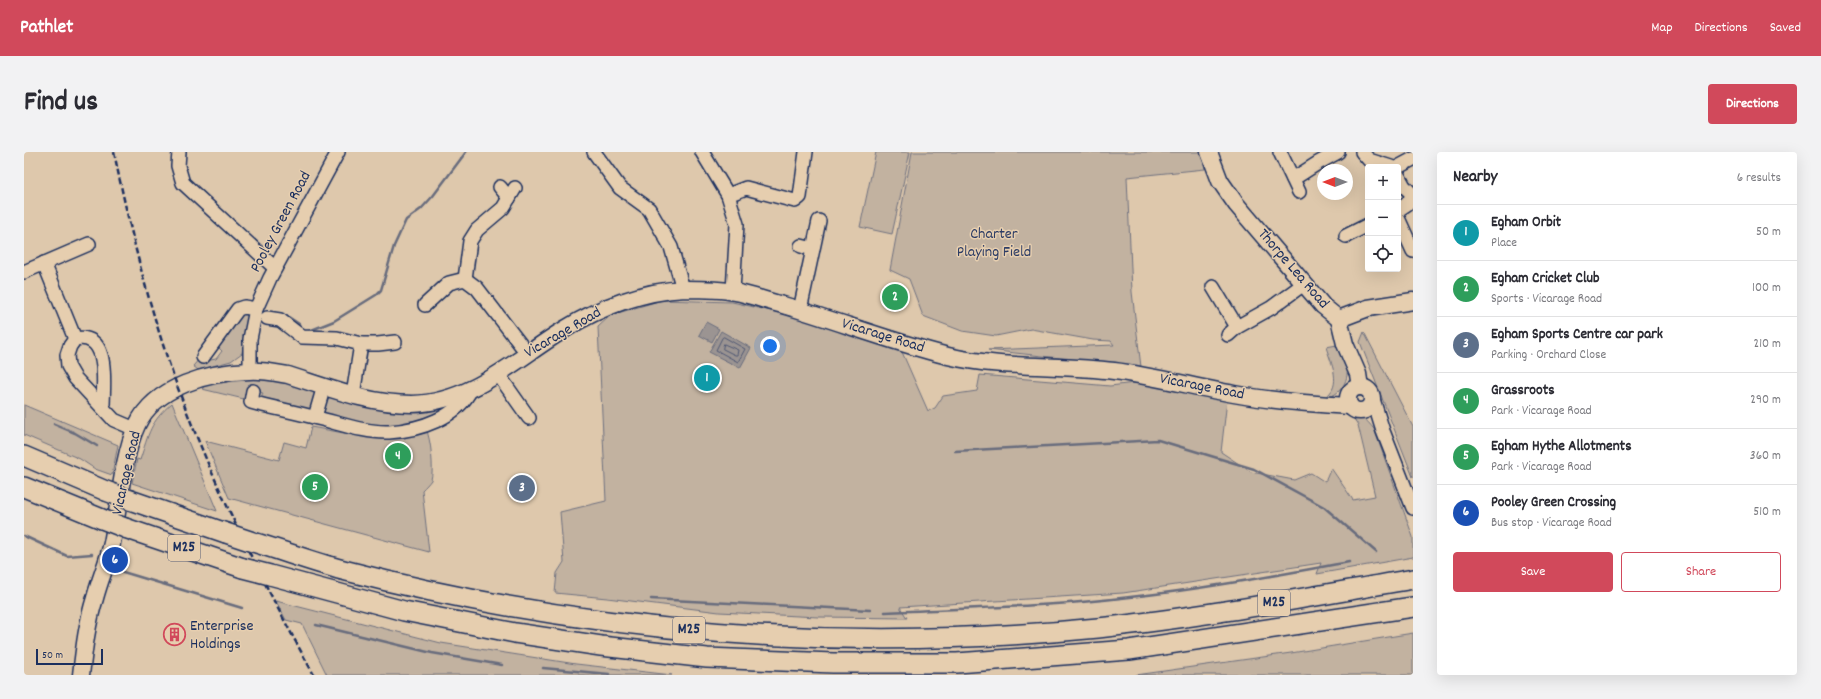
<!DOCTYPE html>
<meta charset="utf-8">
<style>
:root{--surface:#fff;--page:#f2f2f3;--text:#2b2b33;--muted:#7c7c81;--line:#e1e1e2;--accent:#d1495b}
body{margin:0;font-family:Dekko,sans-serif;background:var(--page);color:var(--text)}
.controls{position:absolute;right:12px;top:12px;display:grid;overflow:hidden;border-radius:4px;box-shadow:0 4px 16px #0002}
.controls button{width:36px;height:36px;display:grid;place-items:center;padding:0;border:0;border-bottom:1px solid var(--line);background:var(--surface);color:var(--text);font:20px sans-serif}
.compass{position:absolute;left:1293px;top:12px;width:36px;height:36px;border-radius:50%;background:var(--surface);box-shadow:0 4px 16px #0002;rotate:270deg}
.scale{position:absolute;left:12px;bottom:10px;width:67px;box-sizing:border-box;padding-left:4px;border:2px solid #1b2f5e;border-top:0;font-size:11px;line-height:14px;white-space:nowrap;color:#1b2f5e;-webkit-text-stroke:3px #e6ceaf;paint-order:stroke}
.you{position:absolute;left:746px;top:194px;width:14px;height:14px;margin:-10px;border:3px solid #fff;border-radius:50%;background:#1a73e8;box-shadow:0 0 0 6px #1a73e833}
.badge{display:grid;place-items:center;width:26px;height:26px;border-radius:50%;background:var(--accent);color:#fff;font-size:13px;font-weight:700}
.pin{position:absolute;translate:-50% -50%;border:2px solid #fff;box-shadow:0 1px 4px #0006}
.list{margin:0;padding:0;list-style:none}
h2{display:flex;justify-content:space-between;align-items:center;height:52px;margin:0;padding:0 16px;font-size:17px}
h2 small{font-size:13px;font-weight:400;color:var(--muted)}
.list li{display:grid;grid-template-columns:26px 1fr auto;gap:12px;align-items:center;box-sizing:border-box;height:56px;padding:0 16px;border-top:1px solid var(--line)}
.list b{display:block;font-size:15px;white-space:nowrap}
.list p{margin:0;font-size:13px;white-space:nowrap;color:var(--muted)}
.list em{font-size:13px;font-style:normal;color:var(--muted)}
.actions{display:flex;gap:8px;padding:12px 16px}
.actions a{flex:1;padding:9px 0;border:1px solid var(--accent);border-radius:4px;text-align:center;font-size:14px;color:var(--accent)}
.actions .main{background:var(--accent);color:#fff}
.icon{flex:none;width:22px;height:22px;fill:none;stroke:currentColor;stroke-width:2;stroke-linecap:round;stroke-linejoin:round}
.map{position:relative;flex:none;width:1389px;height:523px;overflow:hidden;border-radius:4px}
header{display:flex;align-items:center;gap:24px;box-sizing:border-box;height:56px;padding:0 20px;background:var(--accent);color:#fff}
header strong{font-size:19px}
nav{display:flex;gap:22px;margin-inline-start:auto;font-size:14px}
.intro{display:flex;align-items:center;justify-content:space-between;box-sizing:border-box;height:96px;padding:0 24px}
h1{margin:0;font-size:28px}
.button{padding:10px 18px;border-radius:4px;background:var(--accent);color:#fff;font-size:14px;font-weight:700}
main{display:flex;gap:24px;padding:0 24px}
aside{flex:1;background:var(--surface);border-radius:4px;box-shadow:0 4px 16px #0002}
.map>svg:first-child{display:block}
</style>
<header>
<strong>Pathlet</strong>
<nav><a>Map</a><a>Directions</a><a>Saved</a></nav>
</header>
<div class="intro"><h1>Find us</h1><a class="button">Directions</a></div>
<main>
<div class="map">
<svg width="1389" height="523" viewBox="0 0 1389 523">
<rect width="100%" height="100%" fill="#dec8ac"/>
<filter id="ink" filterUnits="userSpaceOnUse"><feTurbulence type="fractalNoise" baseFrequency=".025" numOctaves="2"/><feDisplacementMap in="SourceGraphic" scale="8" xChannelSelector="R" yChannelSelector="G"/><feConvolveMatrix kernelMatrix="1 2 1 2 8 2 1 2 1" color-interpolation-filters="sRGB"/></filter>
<g filter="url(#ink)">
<g fill="#c2b2a0" stroke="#6e707f">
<path d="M852 0H886L868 82 836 75Z"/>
<path d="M888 0H1178L1181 17 1103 25 1108 140 1117 215 964 198 1090 193 1087 189 1069 188 1007 177 972 184 938 179 899 164 885 127 866 118Z"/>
<path d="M638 148 708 150 774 165 878 200 904 259 911 256 919 244 953 239 956 223 1086 234 1119 230 1203 248 1197 300 1227 320 1270 328 1287 321 1301 330 1307 316 1329 348 1351 344 1334 273 1328 264 1306 257C1330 259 1334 258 1350 277L1389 385V405L1293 422 1297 411 1099 441 876 455 883 466 794 465 695 460 583 446 531 441 533 421 540 410 536 360 582 349 574 175 587 163Z"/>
<path d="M221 161 224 164 218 201 207 209 174 218 169 214 176 206 181 209 192 207 198 199 192 193 217 163Z"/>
<path d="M1340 180 1389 275V325L1336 190Z"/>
<path d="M1313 193C1321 207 1328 219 1319 234 1314 241 1309 245 1301 245 1319 234 1307 211 1302 195Z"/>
<path d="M218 225C241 226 279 224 293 244L286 259 235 248 239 241 226 239 224 248 178 237 181 233Z"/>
<path d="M315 245 426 252V257L403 270 372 274 337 271 300 262 298 254 302 246Z"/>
<path d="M148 251 193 359 108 331 113 307 116 308C125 281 126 270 148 251Z"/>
<path d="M0 253 94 293 88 323 71 317 56 307 0 283Z"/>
<path d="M287 275 336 284 402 277C407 287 410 318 407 328 405 331 401 335 398 338L405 400 205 346 181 289 255 308 260 290 282 296Z"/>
<path d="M252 449 417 491 552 512 648 523H303L278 472 262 468Z"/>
<path d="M1389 481V523H1112L1267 501Z"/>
</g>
<g fill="#9b9492" stroke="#686c7d">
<path d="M682 170 695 177 688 190 675 183Z"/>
<path d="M697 179 727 196 716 216 685 200Z"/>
</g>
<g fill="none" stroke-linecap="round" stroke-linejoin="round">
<g stroke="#4e5773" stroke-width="1">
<path d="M700 185 721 197 714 210 692 198 698 186Z"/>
<path d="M700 192 714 198 713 203H711L699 197Z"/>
</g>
<g stroke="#686c7d" stroke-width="2.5">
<path d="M263 164 275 172 277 177"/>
<path d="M285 179 310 169 352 143 357 138 370 94 382 68 397 57 409 44 442 0"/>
<path d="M30 272 51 281 73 294"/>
<path d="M931 299 1134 288 1230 317 1300 355 1352 400"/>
<path d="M0 384 43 404 68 402"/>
<path d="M99 420 218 456"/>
<path d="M627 447 846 458"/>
<path d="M861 460C943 456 1025 455 1106 445 1180 437 1252 423 1325 410"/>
<path d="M292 473 408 501 478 513"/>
<path d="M519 516 585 522"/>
</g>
<defs>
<g id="minor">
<path d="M155 0 154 14 159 31 251 116"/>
<path d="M570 0 596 36 625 57 647 95 659 137"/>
<path d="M678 0 704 43 713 72 709 139"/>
<path d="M1256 0 1275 40"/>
<path d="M1338 0 1345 8 1367 15"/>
<path d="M1374 15 1389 7"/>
<path d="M1374 23 1380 34 1389 43"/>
<path d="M1269 27 1294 11 1314 0"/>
<path d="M476 35 485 46"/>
<path d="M704 43 722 36 771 49 776 45 782 0"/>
<path d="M1374 58 1383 52 1389 43"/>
<path d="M1374 66 1389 99"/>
<path d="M1322 84 1344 73"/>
<path d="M777 94 789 97"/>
<path d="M20 111 51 187"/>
<path d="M0 120 65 92"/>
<path d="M441 127 446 89 453 78 479 56 491 36"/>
<path d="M1189 135 1213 175"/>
<path d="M401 153 425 131 441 127 453 136 503 201"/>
<path d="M776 158 795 69"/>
<path d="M243 166 256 168 278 185 313 186 337 192 329 243"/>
<path d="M1204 183 1213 175 1247 156 1281 131"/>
<path d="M337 192H354L371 190"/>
<path d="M179 205 214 157 220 155 232 157"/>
<path d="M226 219V187L232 157 246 126 314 0"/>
<path d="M474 222 505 266"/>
<path d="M229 239 227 250C249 256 271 260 293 266 315 271 341 281 365 280 396 278 433 266 447 237"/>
<path d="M1348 244 1359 279 1389 356"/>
<path d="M79 255C79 232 87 180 51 187L46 194 43 203 44 214 51 226 90 268 111 277"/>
<path d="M291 265 300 234"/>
</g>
<g id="major">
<path d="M1185 0 1196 29 1212 52 1299 154 1315 167"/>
<path d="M1315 167 1344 156 1389 149"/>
<path d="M1315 167 1321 192 1334 222 1336 235"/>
<circle cx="1336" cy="247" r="12"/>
<path d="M57 523C60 497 63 471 71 446 76 427 84 409 88 391 95 356 98 305 113 273 131 234 186 220 225 219 238 218 252 221 264 223 305 236 345 252 388 252 448 251 493 206 541 177 576 155 619 139 661 137 677 137 695 137 711 140 727 143 743 149 759 153 814 169 868 190 924 204 978 217 1035 212 1090 219 1130 224 1170 235 1210 242 1248 249 1287 252 1326 254"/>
</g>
<g id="highway">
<path d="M0 304 82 339"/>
<path d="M0 335 78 367"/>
<path d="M106 348 202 381"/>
<path d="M101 376 219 416"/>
<path d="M229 390C259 399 289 410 319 418 564 482 822 501 1074 476 1180 465 1284 445 1389 427"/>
<path d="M246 423 380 459 491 481 577 494 683 506 809 511H933L1105 498 1389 455"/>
</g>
</defs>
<use href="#minor" stroke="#1b2f5e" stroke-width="16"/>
<use href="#major" stroke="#1b2f5e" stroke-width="19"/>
<use href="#highway" stroke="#1b2f5e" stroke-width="22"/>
<use href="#minor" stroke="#e6ceaf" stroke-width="13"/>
<use href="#major" stroke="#e6ceaf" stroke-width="16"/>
<use href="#highway" stroke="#e6ceaf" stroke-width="19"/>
<path stroke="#1b2f5e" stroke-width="2.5" stroke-dasharray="6 3" stroke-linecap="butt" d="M90 0C104 70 121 139 144 208 181 317 234 422 290 523"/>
<defs>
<g id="highway-bridge">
<path d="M82 339 106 348"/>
<path d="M78 367 101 376"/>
<path d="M202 381 229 390"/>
<path d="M219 416 246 423"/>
</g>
</defs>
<use href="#highway-bridge" stroke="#1b2f5e" stroke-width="22" stroke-linecap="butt"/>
<use href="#highway-bridge" stroke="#e6ceaf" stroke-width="19"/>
</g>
</g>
<defs>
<symbol id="building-ring" viewBox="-11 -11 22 22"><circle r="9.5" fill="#e6ceaf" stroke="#d1495b" stroke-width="1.5"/><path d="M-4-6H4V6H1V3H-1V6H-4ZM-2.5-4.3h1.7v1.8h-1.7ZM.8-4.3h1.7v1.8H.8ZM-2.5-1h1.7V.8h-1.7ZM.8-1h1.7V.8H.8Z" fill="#d1495b"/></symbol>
</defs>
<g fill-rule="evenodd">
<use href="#building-ring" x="138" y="470" width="25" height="25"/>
</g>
<g text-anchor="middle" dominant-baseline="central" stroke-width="3" stroke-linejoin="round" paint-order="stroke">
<g fill="#e6ceaf" stroke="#585f76" stroke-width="1">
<rect x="144" y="383" width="32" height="26" rx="3"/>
<rect x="1234" y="438" width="32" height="26" rx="3"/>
<rect x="649" y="465" width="32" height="26" rx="3"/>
</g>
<g font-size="15" font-weight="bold" fill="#1b2f5e">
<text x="160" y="396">M25</text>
<text x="1250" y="451">M25</text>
<text x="665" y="478">M25</text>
</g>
<g font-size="16" fill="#1b2f5e" stroke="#e6ceaf">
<text transform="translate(257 70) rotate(-62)">Pooley Green Road</text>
<text transform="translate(1269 117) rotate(49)">Thorpe Lea Road</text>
<text transform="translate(539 181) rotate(-30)">Vicarage Road</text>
<text transform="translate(859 184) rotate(17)">Vicarage Road</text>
<text transform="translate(1178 235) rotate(11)">Vicarage Road</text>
<text transform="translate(103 321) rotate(-77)">Vicarage Road</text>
</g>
<g font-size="16" fill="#2c3c65" stroke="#e6ceaf">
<text x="970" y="82">Charter<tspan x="970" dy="18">Playing Field</tspan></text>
</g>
<g font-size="16" fill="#1b2f5e" stroke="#e6ceaf" text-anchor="start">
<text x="166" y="474">Enterprise<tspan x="166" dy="18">Holdings</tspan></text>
</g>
</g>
</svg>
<div class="controls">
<button>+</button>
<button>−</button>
<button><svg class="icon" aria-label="locate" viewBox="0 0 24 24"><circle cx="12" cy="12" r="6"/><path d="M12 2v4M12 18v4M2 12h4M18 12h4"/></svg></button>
</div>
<svg class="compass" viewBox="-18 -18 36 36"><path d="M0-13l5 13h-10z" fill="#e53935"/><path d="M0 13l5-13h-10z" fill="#7c7c81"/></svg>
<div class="scale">50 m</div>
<div class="you"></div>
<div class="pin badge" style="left:683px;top:226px;background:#0f9aa8">1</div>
<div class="pin badge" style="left:871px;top:145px;background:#2e9e5b">2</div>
<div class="pin badge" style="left:498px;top:336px;background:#5c6f8a">3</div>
<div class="pin badge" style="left:374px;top:304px;background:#2e9e5b">4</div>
<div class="pin badge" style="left:291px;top:335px;background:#2e9e5b">5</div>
<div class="pin badge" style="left:91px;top:408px;background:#1a4fb4">6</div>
</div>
<aside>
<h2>Nearby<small>6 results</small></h2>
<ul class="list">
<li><span class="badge" style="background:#0f9aa8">1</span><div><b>Egham Orbit</b><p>Place</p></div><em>50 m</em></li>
<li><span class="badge" style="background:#2e9e5b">2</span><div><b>Egham Cricket Club</b><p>Sports · Vicarage Road</p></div><em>100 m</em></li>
<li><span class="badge" style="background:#5c6f8a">3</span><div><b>Egham Sports Centre car park</b><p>Parking · Orchard Close</p></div><em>210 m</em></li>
<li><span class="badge" style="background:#2e9e5b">4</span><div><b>Grassroots</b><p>Park · Vicarage Road</p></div><em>290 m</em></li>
<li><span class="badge" style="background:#2e9e5b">5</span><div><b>Egham Hythe Allotments</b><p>Park · Vicarage Road</p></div><em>360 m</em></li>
<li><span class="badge" style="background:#1a4fb4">6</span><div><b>Pooley Green Crossing</b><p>Bus stop · Vicarage Road</p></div><em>510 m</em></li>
</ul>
<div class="actions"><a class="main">Save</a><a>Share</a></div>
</aside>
</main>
